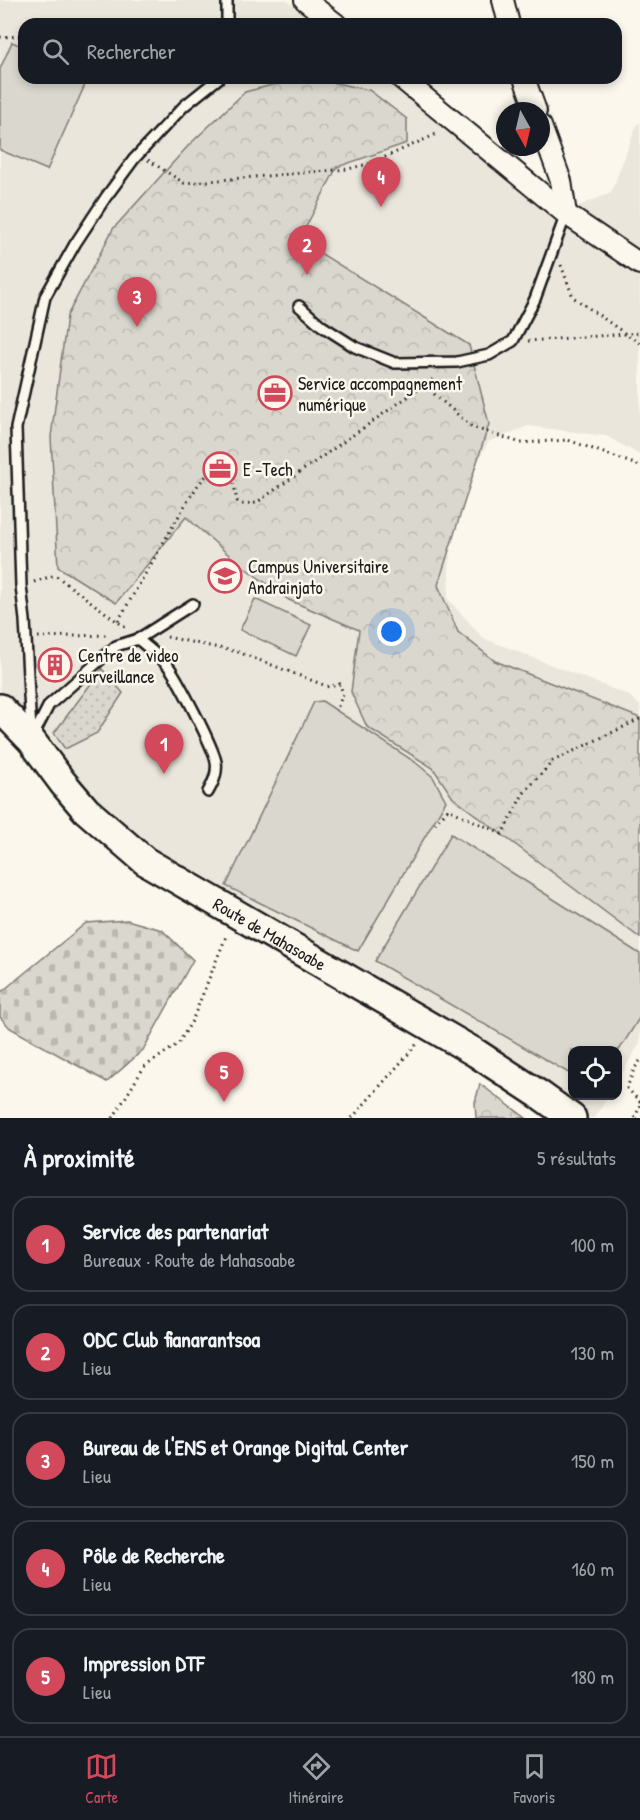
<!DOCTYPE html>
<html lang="fr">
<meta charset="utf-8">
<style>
:root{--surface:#171b24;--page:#20242c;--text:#f1f3f6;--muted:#9ea1a6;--line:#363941;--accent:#d1495b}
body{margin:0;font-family:"Patrick Hand",sans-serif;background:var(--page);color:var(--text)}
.controls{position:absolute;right:18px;bottom:18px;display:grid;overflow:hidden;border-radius:12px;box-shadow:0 3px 9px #0003}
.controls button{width:54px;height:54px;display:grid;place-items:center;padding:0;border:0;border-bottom:2px solid var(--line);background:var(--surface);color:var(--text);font:30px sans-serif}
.compass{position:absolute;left:496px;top:102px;width:54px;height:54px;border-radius:50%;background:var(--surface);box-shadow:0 3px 9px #0003;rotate:172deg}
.you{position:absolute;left:392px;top:632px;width:21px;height:21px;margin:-15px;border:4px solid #fff;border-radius:50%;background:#1a73e8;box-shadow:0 0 0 9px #1a73e833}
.badge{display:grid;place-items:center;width:39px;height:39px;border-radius:50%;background:var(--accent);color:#fff;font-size:20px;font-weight:700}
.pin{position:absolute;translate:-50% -50px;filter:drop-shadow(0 2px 3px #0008)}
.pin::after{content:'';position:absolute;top:32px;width:21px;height:18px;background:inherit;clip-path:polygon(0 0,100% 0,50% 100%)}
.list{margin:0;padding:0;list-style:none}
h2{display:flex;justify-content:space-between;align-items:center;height:78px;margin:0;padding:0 24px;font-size:26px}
h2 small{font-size:20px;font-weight:400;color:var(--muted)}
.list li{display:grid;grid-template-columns:39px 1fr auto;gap:18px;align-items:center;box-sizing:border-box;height:96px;margin:0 12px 12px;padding:0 12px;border:2px solid var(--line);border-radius:18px}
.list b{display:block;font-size:22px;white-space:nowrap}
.list p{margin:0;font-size:20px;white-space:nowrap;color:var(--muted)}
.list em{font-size:20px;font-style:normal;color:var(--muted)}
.icon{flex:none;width:33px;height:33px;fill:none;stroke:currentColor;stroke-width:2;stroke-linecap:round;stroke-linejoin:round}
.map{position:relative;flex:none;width:640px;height:1118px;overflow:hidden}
.search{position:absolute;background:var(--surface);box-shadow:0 3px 9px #0003;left:18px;right:18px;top:18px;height:66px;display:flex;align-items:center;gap:15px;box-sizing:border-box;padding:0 21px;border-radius:18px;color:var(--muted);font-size:22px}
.sheet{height:618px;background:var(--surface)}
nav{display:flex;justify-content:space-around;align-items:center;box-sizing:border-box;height:84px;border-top:2px solid var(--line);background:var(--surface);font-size:16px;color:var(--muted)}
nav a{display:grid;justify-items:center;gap:3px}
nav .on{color:var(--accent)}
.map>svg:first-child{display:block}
</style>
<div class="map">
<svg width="640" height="1118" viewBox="0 0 640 1118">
<defs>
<pattern id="forest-crowns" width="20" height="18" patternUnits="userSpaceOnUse" patternTransform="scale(1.5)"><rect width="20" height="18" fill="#dad7ce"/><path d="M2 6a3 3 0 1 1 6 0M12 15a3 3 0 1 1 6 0" fill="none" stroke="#bab8b0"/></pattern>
<pattern id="cemetery-stones" width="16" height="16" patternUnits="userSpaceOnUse" patternTransform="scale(1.5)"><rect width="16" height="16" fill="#dad7ce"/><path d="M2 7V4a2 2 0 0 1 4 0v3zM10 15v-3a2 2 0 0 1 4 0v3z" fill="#bab8b0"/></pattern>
<pattern id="garden-dots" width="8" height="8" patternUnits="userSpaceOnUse" patternTransform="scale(1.5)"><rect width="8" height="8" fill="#dad7ce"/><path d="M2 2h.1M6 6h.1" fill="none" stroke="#bab8b0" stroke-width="1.8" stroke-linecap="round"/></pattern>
</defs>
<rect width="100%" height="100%" fill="#fbf7ec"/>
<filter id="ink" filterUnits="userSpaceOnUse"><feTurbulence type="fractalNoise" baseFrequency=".0167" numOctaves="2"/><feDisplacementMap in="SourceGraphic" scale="12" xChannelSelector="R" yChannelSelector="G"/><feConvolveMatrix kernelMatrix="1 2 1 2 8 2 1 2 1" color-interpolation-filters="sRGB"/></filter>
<g filter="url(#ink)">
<path fill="#eae6dc" d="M0 0H286L318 24H24V78H385L553 216 611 193 637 124 640 123V455L606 436 528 426 488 442 461 496 450 553 448 599 483 638 628 695 640 705V1043L618 1080V1050H572V1096H608L595 1118H583L512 1061 391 987 217 897 141 853 0 703Z"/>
<g fill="#dad7ce" stroke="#7b7a75" stroke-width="1.5">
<path d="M12 42 24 47V78H88L47 170 0 150V69Z"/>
<path d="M255 599 311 625 296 656 240 630Z"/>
<path d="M322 701 415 762 433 777 446 801 358 951 226 886 314 702Z"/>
<path d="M451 834 640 954V1017L618 1052V1050H572V1075L375 961Z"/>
</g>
<g fill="url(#forest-crowns)" stroke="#7b7a75" stroke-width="1.5">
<path d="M299 78H312L369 90 407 119V143L337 167 299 240 469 345 489 424 438 585 458 632 495 661 640 718V938L453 798 433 768 367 727 351 692 359 630 289 600 238 563 186 517 116 603 58 567 51 437 67 316 113 229 189 145 245 92Z"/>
<path d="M480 1084 526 1118H476L475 1102Z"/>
</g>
<path fill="url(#cemetery-stones)" stroke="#7b7a75" stroke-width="1.5" d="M127 920 162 930 193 960 143 1050 107 1082 10 1028 0 1017V993L86 923Z"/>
<path fill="url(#garden-dots)" stroke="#7b7a75" stroke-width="1.5" d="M102 669 123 693 97 733 65 749 54 733Z"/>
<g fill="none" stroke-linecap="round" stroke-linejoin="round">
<defs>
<g id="lane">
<path d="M227 0V24"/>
<path d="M299 306 322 326 355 347 395 363 457 362 489 355 513 341 535 299 566 214"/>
<path d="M138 639 193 604"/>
<path d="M31 732 25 620 21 586 16 428 45 297 75 244 106 197 134 159 184 106 219 78"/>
<path d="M32 738 49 705 116 646 138 639C149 649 160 656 169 667 179 681 213 746 216 762 218 773 213 783 208 792"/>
</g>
<g id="street">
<path d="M305 0 336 24"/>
<path d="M503 0 509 24"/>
<path d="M401 78 566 214 640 264"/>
<path d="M524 78 536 111"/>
<path d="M541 126 561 181 566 214"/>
</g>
<g id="secondary">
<path id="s1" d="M0 708 31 740 63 783 86 810 145 861 476 1053 540 1095 572 1118"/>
</g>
</defs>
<use href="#lane" stroke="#1c1c1c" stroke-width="14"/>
<use href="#street" stroke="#1c1c1c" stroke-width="24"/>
<use href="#secondary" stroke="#1c1c1c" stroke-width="32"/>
<g stroke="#1c1c1c" stroke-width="3" stroke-dasharray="1.5 4.5" stroke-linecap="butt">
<path d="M0 37 24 36"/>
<path d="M148 160 184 183 348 169 372 163 439 133"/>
<path d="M561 265 573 297 640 344"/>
<path d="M528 341 640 333"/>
<path d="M425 386 472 427 521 443 568 440 640 466"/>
<path d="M34 582 55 575 126 628"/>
<path d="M118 621 184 507 198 485 218 462 232 474 237 501 243 504 256 503 436 377"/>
<path d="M38 637 107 635"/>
<path d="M167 637 238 652 329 687 340 684 343 694 336 711"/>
<path d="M435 824 448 809 502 834 523 794 553 761 640 719"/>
<path d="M640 1061 634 1069 627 1088 640 1102"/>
<path d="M113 1118 144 1067 178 1044 192 1021 227 934"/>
<path d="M352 1118 417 1044"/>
<path d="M635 1118 640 1105"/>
</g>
<use href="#lane" stroke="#fbf7ec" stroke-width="9"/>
<use href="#street" stroke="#fbf7ec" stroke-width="20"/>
<use href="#secondary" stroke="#fbf7ec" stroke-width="27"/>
</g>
</g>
<defs>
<symbol id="office-ring" viewBox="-11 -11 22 22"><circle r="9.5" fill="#fbf7ec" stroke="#d1495b" stroke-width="1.5"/><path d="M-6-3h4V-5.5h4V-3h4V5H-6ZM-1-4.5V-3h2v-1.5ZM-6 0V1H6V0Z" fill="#d1495b"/></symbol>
<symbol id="university-ring" viewBox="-11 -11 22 22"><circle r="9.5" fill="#fbf7ec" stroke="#d1495b" stroke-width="1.5"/><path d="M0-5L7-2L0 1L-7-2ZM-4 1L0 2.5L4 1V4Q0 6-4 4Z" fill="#d1495b"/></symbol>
<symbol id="building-ring" viewBox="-11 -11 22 22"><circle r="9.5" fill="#fbf7ec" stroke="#d1495b" stroke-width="1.5"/><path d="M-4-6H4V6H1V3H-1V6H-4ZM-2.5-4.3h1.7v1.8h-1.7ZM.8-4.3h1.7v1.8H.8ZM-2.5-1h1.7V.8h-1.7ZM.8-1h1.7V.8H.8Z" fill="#d1495b"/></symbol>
</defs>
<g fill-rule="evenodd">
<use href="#office-ring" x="256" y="374" width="38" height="38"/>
<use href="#office-ring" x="201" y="450" width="38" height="38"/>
<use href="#university-ring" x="206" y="557" width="38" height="38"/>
<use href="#building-ring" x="36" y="646" width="38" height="38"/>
</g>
<g text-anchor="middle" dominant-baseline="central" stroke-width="5" stroke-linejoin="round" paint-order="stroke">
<g font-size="18" fill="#1c1c1c" stroke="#fbf7ec" text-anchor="start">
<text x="298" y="383">Service accompagnement<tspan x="298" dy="21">numérique</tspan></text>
<text x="243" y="469">E -Tech</text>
<text x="248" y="566">Campus Universitaire<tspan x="248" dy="21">Andrainjato</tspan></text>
<text x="78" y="655">Centre de video<tspan x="78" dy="21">surveillance</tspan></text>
</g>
<g font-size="18" fill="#1c1c1c" stroke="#fbf7ec">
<text stroke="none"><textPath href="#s1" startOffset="356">Route de Mahasoabe</textPath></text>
</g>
</g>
</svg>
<div class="controls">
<button><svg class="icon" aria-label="locate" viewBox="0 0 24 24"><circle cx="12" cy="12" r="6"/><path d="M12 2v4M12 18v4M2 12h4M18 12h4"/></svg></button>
</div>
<svg class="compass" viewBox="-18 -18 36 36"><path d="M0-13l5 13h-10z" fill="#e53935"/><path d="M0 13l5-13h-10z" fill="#9ea1a6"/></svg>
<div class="you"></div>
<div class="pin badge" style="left:164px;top:774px">1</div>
<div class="pin badge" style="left:307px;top:275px">2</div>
<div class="pin badge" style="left:137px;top:327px">3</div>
<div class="pin badge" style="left:381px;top:207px">4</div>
<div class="pin badge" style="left:224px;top:1102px">5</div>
<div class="search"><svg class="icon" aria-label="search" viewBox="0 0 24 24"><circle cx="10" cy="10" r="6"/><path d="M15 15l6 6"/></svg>Rechercher</div>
</div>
<section class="sheet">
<h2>À proximité<small>5 résultats</small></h2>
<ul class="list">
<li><span class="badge">1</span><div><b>Service des partenariat</b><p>Bureaux · Route de Mahasoabe</p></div><em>100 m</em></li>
<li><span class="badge">2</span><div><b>ODC Club fianarantsoa</b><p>Lieu</p></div><em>130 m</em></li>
<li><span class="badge">3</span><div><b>Bureau de l'ENS et Orange Digital Center</b><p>Lieu</p></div><em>150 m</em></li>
<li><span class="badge">4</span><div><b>Pôle de Recherche</b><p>Lieu</p></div><em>160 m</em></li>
<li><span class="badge">5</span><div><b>Impression DTF</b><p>Lieu</p></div><em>180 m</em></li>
</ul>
</section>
<nav>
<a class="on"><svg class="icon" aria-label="map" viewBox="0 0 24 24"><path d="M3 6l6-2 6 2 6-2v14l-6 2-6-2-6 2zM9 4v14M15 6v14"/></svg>Carte</a>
<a><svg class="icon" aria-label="directions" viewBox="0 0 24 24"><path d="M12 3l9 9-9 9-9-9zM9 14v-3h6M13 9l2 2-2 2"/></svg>Itinéraire</a>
<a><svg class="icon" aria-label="saved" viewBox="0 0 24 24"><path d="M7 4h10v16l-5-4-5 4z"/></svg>Favoris</a>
</nav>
